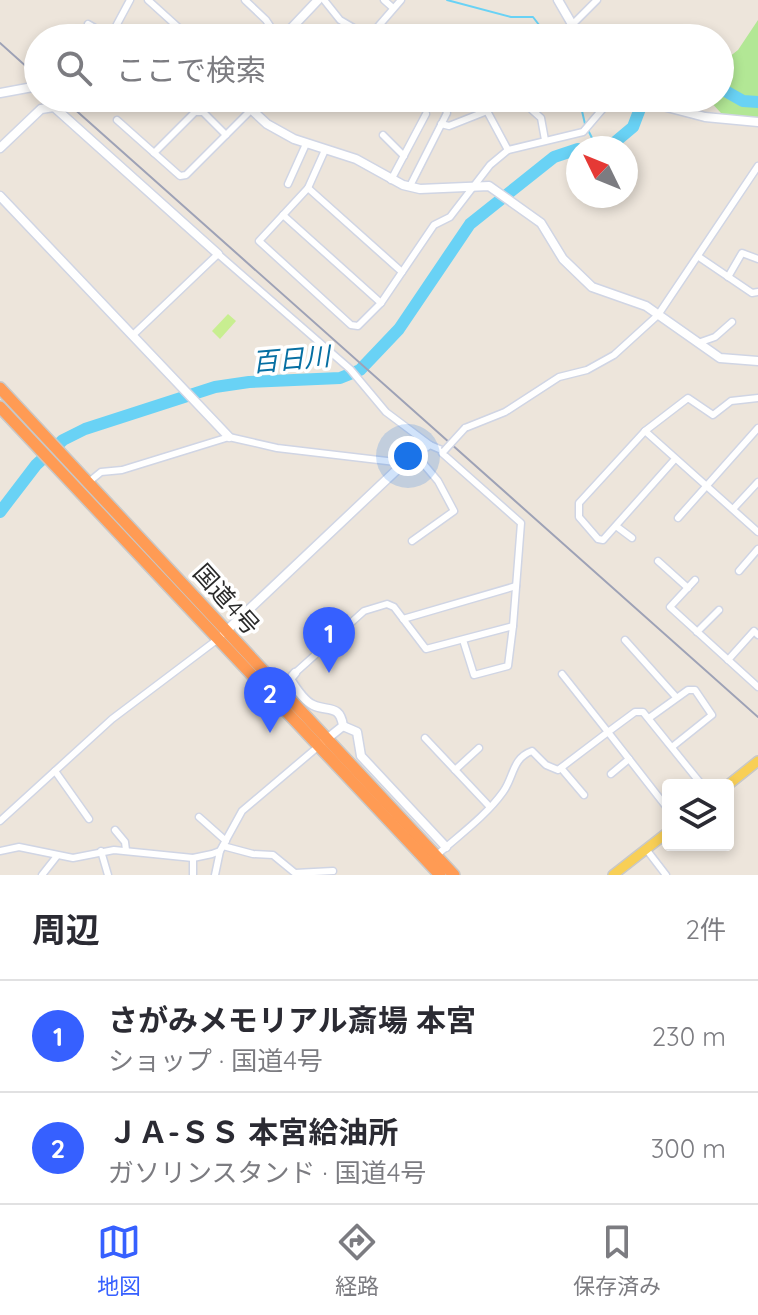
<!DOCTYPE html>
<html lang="ja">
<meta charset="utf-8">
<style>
:root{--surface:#fff;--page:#f2f2f3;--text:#2b2b33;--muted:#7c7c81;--line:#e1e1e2;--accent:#3660ff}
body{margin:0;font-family:Quicksand,"Noto Sans JP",sans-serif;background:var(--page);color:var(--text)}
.controls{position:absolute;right:24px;bottom:24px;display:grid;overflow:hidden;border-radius:8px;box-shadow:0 4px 12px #0003}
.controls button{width:72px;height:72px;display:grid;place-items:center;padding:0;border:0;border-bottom:2px solid var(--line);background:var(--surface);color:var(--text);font:40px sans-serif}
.compass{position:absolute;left:566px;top:136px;width:72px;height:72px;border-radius:50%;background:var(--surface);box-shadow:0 4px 12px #0003;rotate:313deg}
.you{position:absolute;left:408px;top:456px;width:28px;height:28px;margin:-20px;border:6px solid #fff;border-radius:50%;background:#1a73e8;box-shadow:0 0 0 12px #1a73e833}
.badge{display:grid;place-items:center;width:52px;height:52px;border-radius:50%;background:var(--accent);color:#fff;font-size:26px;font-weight:700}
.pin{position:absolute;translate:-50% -66px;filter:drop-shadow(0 2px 4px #0008)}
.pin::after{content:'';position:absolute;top:42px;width:28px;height:24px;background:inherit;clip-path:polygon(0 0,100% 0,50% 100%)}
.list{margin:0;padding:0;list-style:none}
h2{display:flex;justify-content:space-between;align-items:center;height:104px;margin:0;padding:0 32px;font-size:34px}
h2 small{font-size:26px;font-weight:400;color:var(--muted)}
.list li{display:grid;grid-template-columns:52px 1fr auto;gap:24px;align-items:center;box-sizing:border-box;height:112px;padding:0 32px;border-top:2px solid var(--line)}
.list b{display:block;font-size:30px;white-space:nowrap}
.list p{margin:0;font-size:26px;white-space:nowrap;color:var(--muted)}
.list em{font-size:26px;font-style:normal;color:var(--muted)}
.icon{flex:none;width:44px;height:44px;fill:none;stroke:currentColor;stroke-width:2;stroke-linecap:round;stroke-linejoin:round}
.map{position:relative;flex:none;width:758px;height:875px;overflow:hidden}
.search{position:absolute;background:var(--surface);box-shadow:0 4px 12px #0003;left:24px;right:24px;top:24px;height:88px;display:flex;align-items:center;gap:20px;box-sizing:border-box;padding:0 28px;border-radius:44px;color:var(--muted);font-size:30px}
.sheet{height:328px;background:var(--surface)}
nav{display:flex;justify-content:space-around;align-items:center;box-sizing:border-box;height:112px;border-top:2px solid var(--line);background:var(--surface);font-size:22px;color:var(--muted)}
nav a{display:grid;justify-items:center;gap:4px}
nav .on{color:var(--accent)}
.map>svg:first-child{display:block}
</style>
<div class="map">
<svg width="758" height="875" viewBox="0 0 758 875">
<rect width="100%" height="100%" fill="#ede5db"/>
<path fill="#b2e795" d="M758 20V119L744 124 721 113 707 98H720V64L738 50Z"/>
<path fill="#c8ee90" d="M228 314 236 321 220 339 212 331Z"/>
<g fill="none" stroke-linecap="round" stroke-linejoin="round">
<g stroke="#69d2f5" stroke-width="2">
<path d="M447 0 511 17H533L549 38"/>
<path d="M579 98 585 124"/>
<path d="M588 130 597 148"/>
</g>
<g stroke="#69d2f5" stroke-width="12">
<path d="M720 88 743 101 758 102"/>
<path d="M608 148 633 127 644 98"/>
<path d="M0 512 36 465 63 440 85 429 215 387 249 382 340 378 360 370 399 329 470 224 554 157 578 149"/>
</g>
<defs>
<g id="street">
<path d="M148 0 190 38"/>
<path d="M245 0 266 20 278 38"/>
<path d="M324 0 340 20 369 37 401 0"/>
<path d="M384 0 393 8"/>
<path d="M574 23 597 0"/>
<path d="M88 24 100 31 115 28 130 0"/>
<path d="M480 98 508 150"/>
<path d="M532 110 541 118 545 140"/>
<path d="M117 120 180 176 186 175 251 110"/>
<path d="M441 124 449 126 487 111"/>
<path d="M383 135 404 156"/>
<path d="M325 150 308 188 259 241 351 325 358 326 381 303 434 225 450 217 490 165 508 150 583 132 612 98"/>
<path d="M154 153 195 112H203L226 135"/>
<path d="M391 180 426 114"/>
<path d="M288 184 306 144"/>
<path d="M410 186 447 113 442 98"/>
<path d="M308 188 402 272"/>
<path d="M283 215 381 303"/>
<path d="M699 257 752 293 758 292"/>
<path d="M728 277 742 253 758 259"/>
<path d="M133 335 218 254 350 369 386 412 430 445"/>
<path d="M698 343 715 337 732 322"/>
<path d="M465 428 505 412 559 377 587 370 614 355 658 315 758 166"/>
<path d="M645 431 688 398 713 415 731 401 758 398"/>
<path d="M675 459 603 540 598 539 579 517V503L645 431 758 532"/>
<path d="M90 481 101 472 122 470 229 437 277 448 404 463 430 445 444 451"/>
<path d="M733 509 758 482"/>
<path d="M678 518 758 428"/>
<path d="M616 526 632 538"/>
<path d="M412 541 454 511 438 481 416 455"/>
<path d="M658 561 688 588"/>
<path d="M739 571 758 549"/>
<path d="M695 580 670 607 758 687"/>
<path d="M403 619 516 586"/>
<path d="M697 632 719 610"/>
<path d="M463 640 474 675 508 666 513 626"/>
<path d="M625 640 676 697"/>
<path d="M728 660 754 631 758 635"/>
<path d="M295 673 364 611 387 604 394 607 426 649 513 626 521 523 442 453"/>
<path d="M562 674 608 732 635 712H643L702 785"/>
<path d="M649 718 688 690H695L712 715 672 747"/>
<path d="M425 738 489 806"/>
<path d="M561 768 584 795"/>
<path d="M455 770 479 748"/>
<path d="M55 771 89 819"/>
<path d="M611 774 629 759"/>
<path d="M199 817 226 841"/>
<path d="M0 821 112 719 218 639"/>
<path d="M115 830 125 842 126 850"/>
<path d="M223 846 253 854 273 855 295 873 333 871"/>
<path d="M646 849 666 875"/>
<path d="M0 851 19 847 73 858 114 850 193 858 212 854 220 851 242 811 320 745"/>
<path d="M101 851 108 875"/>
<path d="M437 855C458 836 486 816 503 792 514 777 512 758 532 751L546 765 558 770 608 732 668 809"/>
<path d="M193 858V875"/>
<path d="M42 875 57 856"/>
<path d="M215 875 220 851"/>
</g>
<g id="secondary">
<path d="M558 0 580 38"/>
<path d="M282 38 318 0"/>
<path d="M0 93 38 86"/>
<path d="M239 98 267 124 294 139 356 159 403 185 420 189 489 186 541 223 563 259 592 287 646 306 720 358 758 361"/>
<path d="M632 98 705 117 758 122"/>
<path d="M0 148 41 109 54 107 218 254"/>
<path d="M0 196 229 437"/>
<path d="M224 633 404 463"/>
<path d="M295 673 290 679C295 687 304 701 313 705 328 712 340 704 343 726L323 742"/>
<path d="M343 726 357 732 361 756 446 847"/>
</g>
<g id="primary">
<path d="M728 785 758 761"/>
<path d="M613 875 668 832"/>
</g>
<g id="highway">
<path d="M0 388 454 875"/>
<path d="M0 407 440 875"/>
</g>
</defs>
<use href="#street" stroke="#d0d5e4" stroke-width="9"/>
<use href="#secondary" stroke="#d0d5e4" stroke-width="11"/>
<use href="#primary" stroke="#c8c8c8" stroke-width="12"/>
<use href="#highway" stroke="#c8c8c8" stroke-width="14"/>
<use href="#street" stroke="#fff" stroke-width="6"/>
<use href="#secondary" stroke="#fff" stroke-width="8"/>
<use href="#primary" stroke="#f8cf56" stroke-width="9"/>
<use href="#highway" stroke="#ff9b54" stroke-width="11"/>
<g stroke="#9ea2b6" stroke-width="2">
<path d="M0 43 38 77"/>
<path d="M62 98 758 717"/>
</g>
<defs>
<path id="street-bridge" d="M444 451 465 428"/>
</defs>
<use href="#street-bridge" stroke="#d0d5e4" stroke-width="9" stroke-linecap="butt"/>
<use href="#street-bridge" stroke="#fff" stroke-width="6"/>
</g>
<g text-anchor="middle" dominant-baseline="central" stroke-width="7" stroke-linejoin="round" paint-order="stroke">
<g font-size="24" fill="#2a2a2a" stroke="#fff">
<text transform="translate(227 599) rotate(48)">国道4号</text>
</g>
<g font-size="26" font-style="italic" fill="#066fa2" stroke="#fff">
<text transform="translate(291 359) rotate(-5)">百日川</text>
</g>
</g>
</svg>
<div class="controls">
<button><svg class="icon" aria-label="layers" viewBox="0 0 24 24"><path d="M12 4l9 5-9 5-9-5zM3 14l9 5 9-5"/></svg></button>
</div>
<svg class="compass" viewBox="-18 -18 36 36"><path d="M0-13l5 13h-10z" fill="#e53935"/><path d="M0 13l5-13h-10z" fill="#7c7c81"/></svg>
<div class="you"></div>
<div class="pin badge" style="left:329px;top:673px">1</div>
<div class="pin badge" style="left:270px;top:733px">2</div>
<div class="search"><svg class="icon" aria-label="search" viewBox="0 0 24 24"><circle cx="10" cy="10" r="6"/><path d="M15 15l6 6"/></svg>ここで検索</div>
</div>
<section class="sheet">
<h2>周辺<small>2件</small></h2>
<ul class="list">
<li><span class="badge">1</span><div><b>さがみメモリアル斎場 本宮</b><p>ショップ · 国道4号</p></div><em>230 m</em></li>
<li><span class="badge">2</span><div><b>ＪＡ-ＳＳ 本宮給油所</b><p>ガソリンスタンド · 国道4号</p></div><em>300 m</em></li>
</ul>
</section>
<nav>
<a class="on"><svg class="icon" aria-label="map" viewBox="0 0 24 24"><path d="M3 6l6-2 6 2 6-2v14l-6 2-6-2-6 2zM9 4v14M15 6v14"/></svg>地図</a>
<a><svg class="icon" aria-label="directions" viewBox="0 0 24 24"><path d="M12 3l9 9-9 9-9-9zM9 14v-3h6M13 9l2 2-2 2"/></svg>経路</a>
<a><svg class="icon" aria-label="saved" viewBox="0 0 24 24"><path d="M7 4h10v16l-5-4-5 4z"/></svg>保存済み</a>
</nav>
